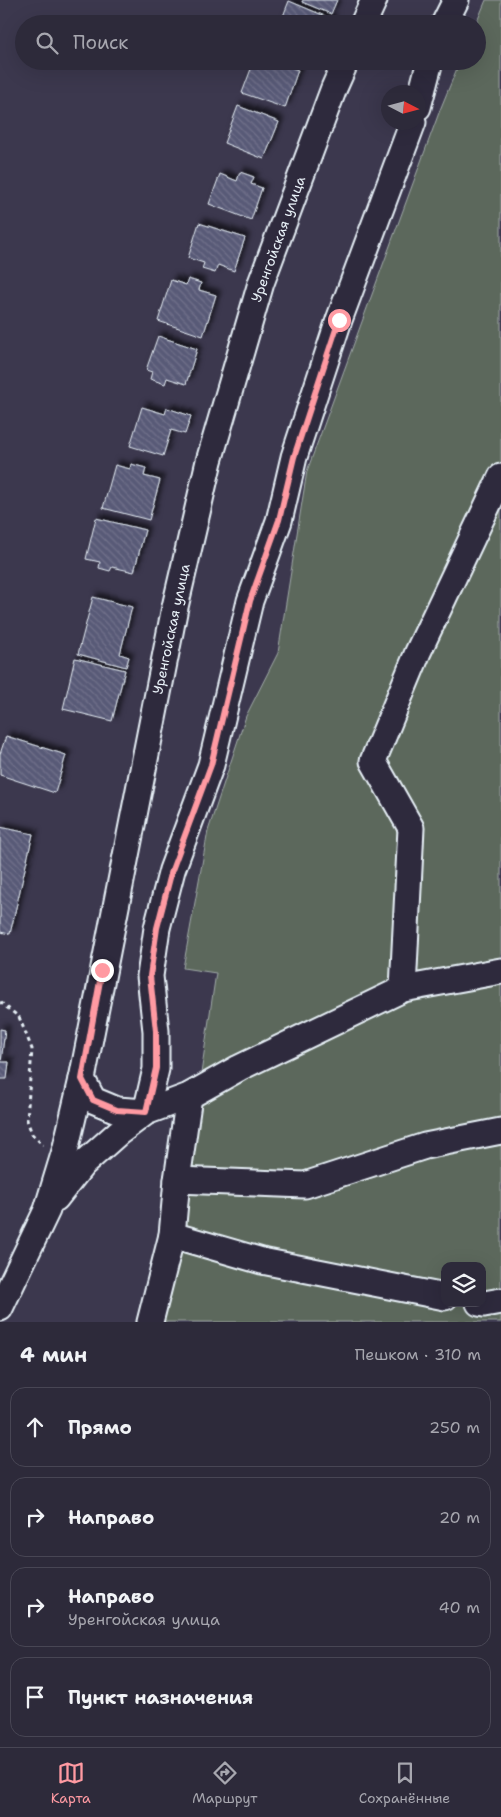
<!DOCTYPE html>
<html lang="ru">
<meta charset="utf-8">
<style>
:root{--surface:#2d2a3a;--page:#353242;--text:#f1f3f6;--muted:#a7a7af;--line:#484654;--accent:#ff9aa2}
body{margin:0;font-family:"Shantell Sans",sans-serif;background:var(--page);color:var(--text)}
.controls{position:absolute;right:15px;bottom:15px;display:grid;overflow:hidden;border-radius:10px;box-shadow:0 5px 20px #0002}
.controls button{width:45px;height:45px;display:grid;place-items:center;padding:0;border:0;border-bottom:1px solid var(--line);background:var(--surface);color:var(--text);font:25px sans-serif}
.compass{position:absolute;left:381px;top:85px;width:45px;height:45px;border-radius:50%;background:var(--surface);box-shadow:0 5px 20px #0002;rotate:96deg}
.stop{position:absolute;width:15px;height:15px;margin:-11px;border:4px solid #ff9aa2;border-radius:50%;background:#fff}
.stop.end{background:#ff9aa2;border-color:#fff;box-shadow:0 1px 5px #0008}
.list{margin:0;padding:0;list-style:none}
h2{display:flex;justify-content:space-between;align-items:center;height:65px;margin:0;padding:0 20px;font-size:21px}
h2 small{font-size:16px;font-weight:400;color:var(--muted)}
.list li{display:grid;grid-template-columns:32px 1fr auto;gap:15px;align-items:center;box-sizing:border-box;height:80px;margin:0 10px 10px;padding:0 10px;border:1px solid var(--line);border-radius:15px}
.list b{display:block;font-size:19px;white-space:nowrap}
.list p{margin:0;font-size:16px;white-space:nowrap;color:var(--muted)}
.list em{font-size:16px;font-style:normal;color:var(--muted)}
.icon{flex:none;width:28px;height:28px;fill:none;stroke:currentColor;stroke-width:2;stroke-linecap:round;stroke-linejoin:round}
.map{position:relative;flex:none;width:501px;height:1322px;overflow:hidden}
.search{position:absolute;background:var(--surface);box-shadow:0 5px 20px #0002;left:15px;right:15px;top:15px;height:55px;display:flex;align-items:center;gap:12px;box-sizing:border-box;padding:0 18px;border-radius:28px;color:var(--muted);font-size:19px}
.sheet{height:425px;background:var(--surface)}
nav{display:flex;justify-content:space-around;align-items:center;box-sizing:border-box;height:70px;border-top:1px solid var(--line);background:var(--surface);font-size:14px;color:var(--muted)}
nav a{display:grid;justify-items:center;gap:2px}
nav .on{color:var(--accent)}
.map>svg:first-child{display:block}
</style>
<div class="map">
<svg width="501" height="1322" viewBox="0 0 501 1322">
<defs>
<pattern id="building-back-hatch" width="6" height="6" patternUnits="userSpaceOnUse" patternTransform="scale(1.25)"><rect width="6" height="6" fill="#595a77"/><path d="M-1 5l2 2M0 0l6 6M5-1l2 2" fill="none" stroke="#71728b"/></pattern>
<filter id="shadow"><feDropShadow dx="4.5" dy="-4.5" stdDeviation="2.5" flood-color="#0009"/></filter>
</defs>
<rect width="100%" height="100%" fill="#3c384e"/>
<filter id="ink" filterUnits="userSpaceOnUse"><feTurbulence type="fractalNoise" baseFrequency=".02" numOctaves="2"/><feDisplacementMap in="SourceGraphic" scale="10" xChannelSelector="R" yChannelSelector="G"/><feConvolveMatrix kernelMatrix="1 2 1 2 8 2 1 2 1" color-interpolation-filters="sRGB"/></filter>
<g filter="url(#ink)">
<path fill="#5c675b" stroke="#a2acaa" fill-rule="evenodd" d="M486 0H501V1322H150L196 1107 216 973 183 968 208 831 246 716 278 653 307 471 440 110 460 61H477V24H476ZM445 1266H482V1303H445Z"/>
<g fill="url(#building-back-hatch)" stroke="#e8f1f8" filter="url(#shadow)">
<path d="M303 0H337L331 14 302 2Z"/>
<path d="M289 1 332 19 330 24H280Z"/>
<path d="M254 61H284L283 64 298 70 285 108 242 93Z"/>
<path d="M238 106 279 122 264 159 224 143Z"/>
<path d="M240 172 254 177 251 184 262 188 251 220 209 204 220 174 237 181Z"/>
<path d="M199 223 245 238 234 271 218 265 215 273 202 269 204 263 188 258Z"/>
<path d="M188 279 201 283 199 290 216 295 203 336 158 321 171 280 186 285Z"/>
<path d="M158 336 197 349 186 384 167 378 165 384 150 379 152 372 146 370Z"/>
<path d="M142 407 165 414 167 408 191 416 185 434 171 430 163 456 130 446Z"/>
<path d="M131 464 146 468 144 476 160 480 149 520 103 508 115 465 130 469Z"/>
<path d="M96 518 145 530 134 572 112 567 110 571 99 568 100 562 86 559Z"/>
<path d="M93 597 132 607 120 654 129 657 126 667 78 654Z"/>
<path d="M75 658 125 670 112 721 63 709Z"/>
<path d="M6 736 66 755 55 793 0 775V754Z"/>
<path d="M0 827 33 834 10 934 0 932Z"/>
<path d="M0 1029 5 1030 1 1062H9L7 1079H0Z"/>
</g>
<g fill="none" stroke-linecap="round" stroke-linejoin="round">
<defs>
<g id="minor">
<path d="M363 24 374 0"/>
<path d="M444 24 456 0"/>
<path d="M418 107 430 61"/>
<path d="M403 989 411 828 373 761 418 652 501 477"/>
<path d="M82 1079 93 1100 117 1110 146 1112 156 1069V1031L150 976 157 928 172 870 211 765 250 601 279 521 294 457 339 320 413 122"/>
<path d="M177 1180 305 1185 425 1146 501 1131"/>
<path d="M56 1198 82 1165 118 1133 146 1112 189 1096 239 1068 403 989 501 971"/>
<path d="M172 1235 262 1261 445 1297"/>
<path d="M479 1303 484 1304 501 1301"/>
<path d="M0 1308 47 1210 65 1151 82 1079 175 607 209 461 261 283 334 88 346 61"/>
<path d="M150 1322 172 1235 177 1180 189 1096"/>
</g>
</defs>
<use href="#minor" stroke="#e8f1f8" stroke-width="29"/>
<path stroke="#e8f1f8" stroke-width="3" stroke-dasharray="4 4" stroke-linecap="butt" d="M0 1002 19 1017 32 1049 27 1120 32 1134 43 1145"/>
<use href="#minor" stroke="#2f2a3d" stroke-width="25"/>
</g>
</g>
<g fill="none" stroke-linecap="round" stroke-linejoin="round" filter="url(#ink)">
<path stroke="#ff9aa2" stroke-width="6" d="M102 970 82 1079 93 1100 117 1110 146 1112 156 1068V1031L150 976 157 928 172 870 211 765 250 601 279 520 294 457 339 320"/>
</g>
<g text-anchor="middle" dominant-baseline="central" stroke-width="4" stroke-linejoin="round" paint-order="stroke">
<g font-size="14" fill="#e8f1f8" stroke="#2f2a3d">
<text transform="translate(278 239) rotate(-70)">Уренгойская улица</text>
<text transform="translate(171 629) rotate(-78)">Уренгойская улица</text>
</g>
</g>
</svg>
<div class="controls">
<button><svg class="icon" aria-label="layers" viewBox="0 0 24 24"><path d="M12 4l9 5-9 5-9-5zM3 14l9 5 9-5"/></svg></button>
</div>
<svg class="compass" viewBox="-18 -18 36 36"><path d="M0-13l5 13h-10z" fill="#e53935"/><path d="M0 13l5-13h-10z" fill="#a7a7af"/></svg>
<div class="stop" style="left:339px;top:320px"></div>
<div class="stop end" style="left:102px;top:970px"></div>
<div class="search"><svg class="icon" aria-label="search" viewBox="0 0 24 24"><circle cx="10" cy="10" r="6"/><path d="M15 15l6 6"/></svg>Поиск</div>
</div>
<section class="sheet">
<h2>4 мин<small>Пешком · 310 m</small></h2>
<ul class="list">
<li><svg class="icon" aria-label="ahead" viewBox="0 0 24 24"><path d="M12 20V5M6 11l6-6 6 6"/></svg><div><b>Прямо</b></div><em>250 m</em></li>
<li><svg class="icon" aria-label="right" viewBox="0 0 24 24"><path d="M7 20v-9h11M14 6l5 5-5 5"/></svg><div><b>Направо</b></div><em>20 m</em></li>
<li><svg class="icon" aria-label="right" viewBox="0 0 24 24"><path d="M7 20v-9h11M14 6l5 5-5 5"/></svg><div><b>Направо</b><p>Уренгойская улица</p></div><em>40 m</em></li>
<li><svg class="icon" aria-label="arrive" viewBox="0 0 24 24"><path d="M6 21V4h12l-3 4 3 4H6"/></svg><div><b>Пункт назначения</b></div></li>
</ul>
</section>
<nav>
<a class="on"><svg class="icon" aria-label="map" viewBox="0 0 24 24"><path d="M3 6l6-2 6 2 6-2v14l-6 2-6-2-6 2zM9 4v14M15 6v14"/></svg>Карта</a>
<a><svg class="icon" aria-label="directions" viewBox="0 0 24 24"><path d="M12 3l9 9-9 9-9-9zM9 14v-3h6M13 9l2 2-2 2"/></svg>Маршрут</a>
<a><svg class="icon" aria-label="saved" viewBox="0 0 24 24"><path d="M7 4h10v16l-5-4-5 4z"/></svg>Сохранённые</a>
</nav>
